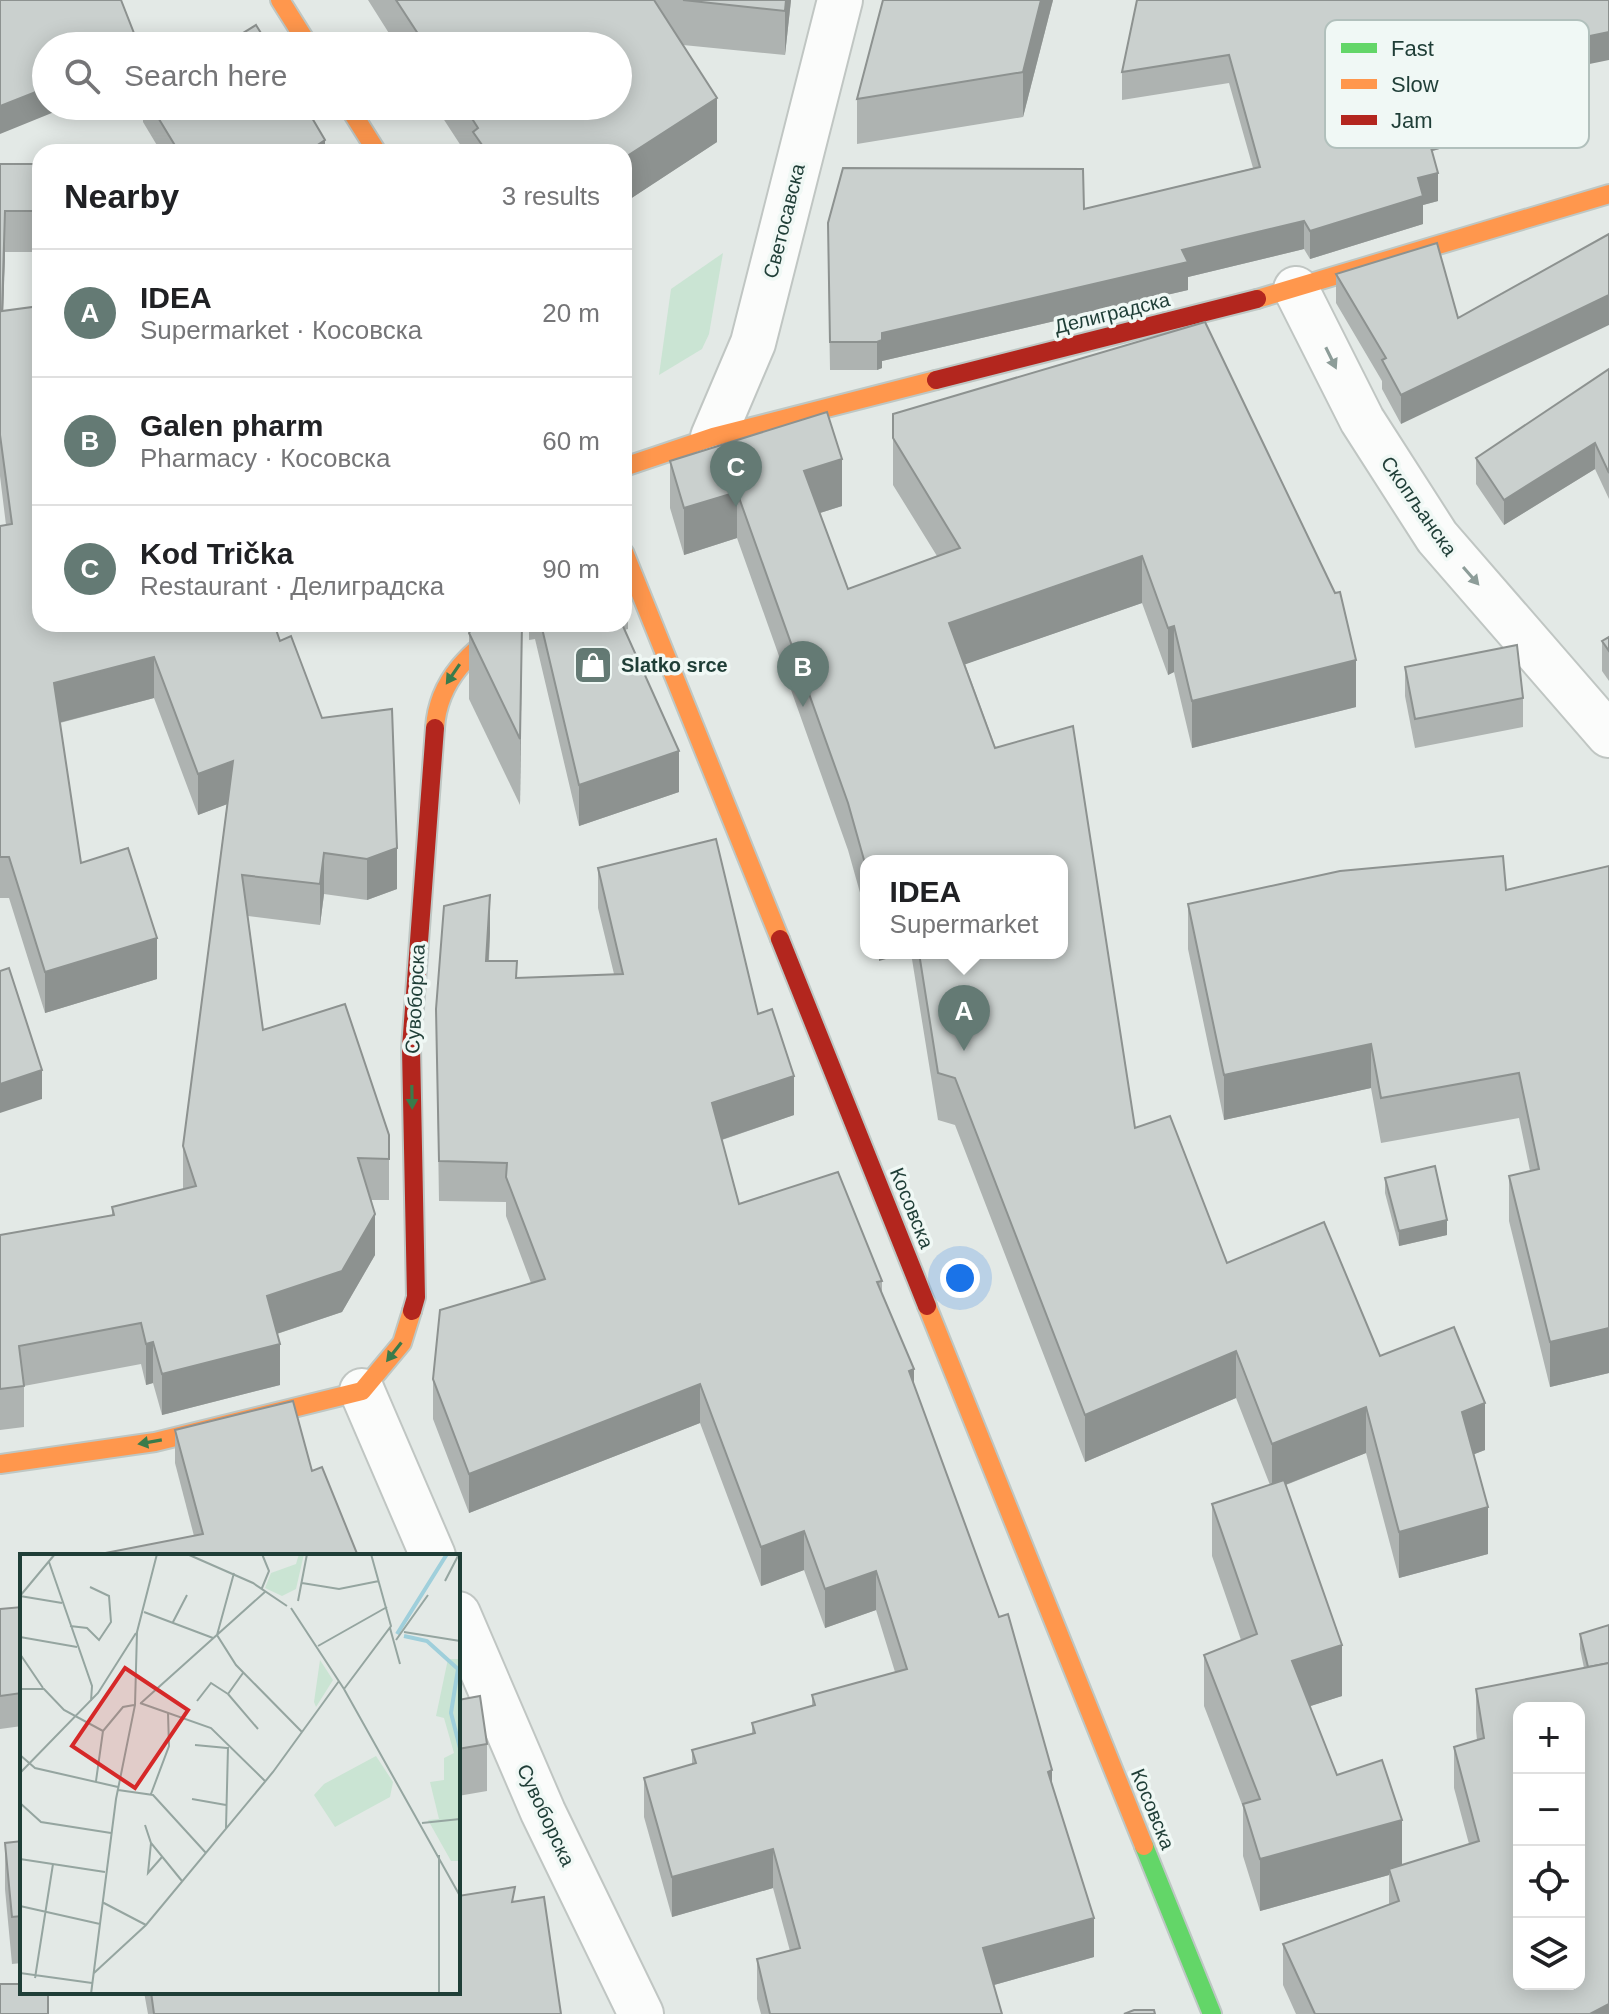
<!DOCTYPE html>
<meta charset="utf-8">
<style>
:root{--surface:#fff;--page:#f2f2f2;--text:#202124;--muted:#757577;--line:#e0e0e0;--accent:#647a74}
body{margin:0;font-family:Helvetica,sans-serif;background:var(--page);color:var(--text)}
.controls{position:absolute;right:24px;bottom:24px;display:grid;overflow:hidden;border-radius:16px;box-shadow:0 4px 20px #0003}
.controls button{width:72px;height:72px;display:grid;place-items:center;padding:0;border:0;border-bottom:2px solid var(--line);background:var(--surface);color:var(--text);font:40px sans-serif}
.you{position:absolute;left:960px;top:1278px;width:28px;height:28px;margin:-20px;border:6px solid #fff;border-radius:50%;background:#1a73e8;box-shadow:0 0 0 12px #1a73e833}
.badge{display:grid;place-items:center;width:52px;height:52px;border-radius:50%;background:var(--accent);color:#fff;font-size:26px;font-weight:700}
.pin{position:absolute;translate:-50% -66px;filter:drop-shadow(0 2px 4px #0008)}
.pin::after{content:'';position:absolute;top:42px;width:28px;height:24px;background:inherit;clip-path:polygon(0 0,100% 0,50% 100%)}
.popup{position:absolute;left:860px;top:855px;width:208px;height:104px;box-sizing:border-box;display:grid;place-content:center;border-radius:16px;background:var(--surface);filter:drop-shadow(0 2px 6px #0005);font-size:26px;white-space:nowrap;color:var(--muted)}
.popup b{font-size:30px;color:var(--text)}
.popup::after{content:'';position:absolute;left:50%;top:100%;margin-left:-16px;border:16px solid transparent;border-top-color:var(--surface)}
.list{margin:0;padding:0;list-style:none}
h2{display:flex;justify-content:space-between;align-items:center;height:104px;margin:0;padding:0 32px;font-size:34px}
h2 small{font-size:26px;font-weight:400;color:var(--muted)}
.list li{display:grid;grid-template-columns:52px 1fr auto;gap:24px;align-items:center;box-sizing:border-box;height:128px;padding:0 32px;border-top:2px solid var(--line)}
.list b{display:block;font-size:30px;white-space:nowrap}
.list p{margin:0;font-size:26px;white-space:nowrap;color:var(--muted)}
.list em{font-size:26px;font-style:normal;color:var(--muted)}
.icon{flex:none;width:44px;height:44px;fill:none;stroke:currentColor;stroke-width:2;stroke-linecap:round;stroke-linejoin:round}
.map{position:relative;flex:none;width:1609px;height:2014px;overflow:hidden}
.search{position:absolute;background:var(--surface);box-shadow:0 4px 20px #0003;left:32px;top:32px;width:600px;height:88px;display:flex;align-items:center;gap:20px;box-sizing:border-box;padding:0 28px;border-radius:44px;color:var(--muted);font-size:30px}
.panel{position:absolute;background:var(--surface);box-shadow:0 4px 20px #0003;left:32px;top:144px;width:600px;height:488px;border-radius:24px}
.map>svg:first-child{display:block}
</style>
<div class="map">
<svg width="1609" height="2014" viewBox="0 0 1609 2014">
<rect width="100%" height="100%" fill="#e3e9e6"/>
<path fill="#cae4d3" d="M723 253 709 334 702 349 659 375 671 289Z"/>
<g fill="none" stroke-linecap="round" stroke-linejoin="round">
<defs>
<g id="street">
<path d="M1296 289 1362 420 1437 537 1609 735"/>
<path d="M713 437 753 343 840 0"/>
<path d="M362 1391 433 1556"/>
<path d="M458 1614 543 1812 641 2014"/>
</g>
<path id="fast" d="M1144 1846 1212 2014"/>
<g id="slow">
<path d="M280 0 309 46"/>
<path d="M348 106 377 152"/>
<path d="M1257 299 1609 194"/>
<path d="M624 467 713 437 936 380"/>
<path d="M624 552 780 939"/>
<path d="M435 728C438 679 472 649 511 624"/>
<path d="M927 1306 1144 1846"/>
<path d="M0 1464 155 1442 362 1391 402 1343 412 1311"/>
</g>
<g id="jam">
<path d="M936 380 1257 299"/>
<path d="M780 939 927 1306"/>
<path d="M412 1311 416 1297 411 1048 435 728"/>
</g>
</defs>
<use href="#street" stroke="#c0c6c3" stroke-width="48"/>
<use href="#fast" stroke="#bec7c4" stroke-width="22"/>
<use href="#slow" stroke="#bec7c4" stroke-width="22"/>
<use href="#jam" stroke="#bec7c4" stroke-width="22"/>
<use href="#street" stroke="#fbfcfb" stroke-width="44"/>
<use href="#fast" stroke="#63d668" stroke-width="18"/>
<use href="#slow" stroke="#ff974d" stroke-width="18"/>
<use href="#jam" stroke="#b3261e" stroke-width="18"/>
</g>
<g fill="#aeb3b1">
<path d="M368 0H791L785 55 683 45 717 142 624 203V152H465L435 106H618V46H397Z"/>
<path d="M1053 0 1023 117 857 144V99Z"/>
<path d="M1137 0 1560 70V88L1534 95V123L1432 151 1438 201 1423 205V224L1310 259 1304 249 1188 277V290L882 361V368L877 370H830L828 251 1084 209 1253 168 1229 83 1122 100V72Z"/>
<path d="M143 106H305L325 152H161L143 122Z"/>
<path d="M0 164H40V252H5L3 311 40 624 280 641 322 718 397 889 367 900 324 894 320 925 248 916 263 1030 389 1135V1200H370L375 1255 342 1312 277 1334 280 1385 162 1415 153 1383 146 1385 141 1364 24 1386V1427L0 1430V1235L112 1215V1207L183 1189V1146L227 804 198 815 154 698 60 723 81 863 157 979 45 1013 9 898H0V526L6 525 0 476Z"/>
<path d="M1437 243 1401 424 1382 389V381L1336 303V274Z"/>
<path d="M1205 322 1356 707 1192 748 1174 672 1168 675 1142 603 965 664 1135 1128 1227 1263 1380 1356 1485 1450 1474 1454 1488 1554 1399 1578 1366 1453 1286 1485 1342 1696 1310 1706 1337 1775 1402 1865 1469 1844 1454 1788V1747L1477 1740 1476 1730V1689L1584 1668 1580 1649V1634L1609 1625V2014H1296L1283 1985V1944L1389 1905V1875L1260 1911 1243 1856V1807L1204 1706V1655L1241 1640 1212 1556V1504L1270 1485 1236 1398 1085 1462 955 1125 938 1120 911 953H1062L866 861V914L848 850 737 538 684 555 670 508V461L842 506 820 513 848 589 937 556 893 485V414Z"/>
<path d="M1609 369V499L1595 469 1504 525 1476 484V458Z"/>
<path d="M624 579 628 588V629L624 630 679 792 579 826 535 639 529 640V624H624Z"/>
<path d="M522 624 520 805 469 699V633Z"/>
<path d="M1609 637V681L1602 671V641Z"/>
<path d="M1405 667 1523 698V727L1415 748 1405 696Z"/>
<path d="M1609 866V1373L1550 1387 1509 1221V1176L1530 1171 1519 1118 1381 1143 1371 1088 1224 1120 1188 949V904L1506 890Z"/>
<path d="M598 868 758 1014 794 1115 722 1140 739 1204 882 1281V1295L1052 1787 1094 1957 994 1985 1002 2014H761L757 1999V1959L790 1951 773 1888 672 1917 644 1817V1778L692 1764V1750L752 1734V1723L812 1706V1695L895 1672 876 1610 825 1628 804 1570 761 1586 700 1423 469 1513 433 1419V1379L531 1283 506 1216V1202L439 1201 436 1009 490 934 489 961 517 978 614 974 598 908Z"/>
<path d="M1385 1178 1447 1235 1399 1246 1385 1193Z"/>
<path d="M175 1430 312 1471 358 1556 194 1536 175 1463Z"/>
<path d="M22 1607V1726L0 1729V1609Z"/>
<path d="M458 1700 487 1744V1791L458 1796Z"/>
<path d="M22 1841V1963L12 1964 5 1889V1843Z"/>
<path d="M515 1902 561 2014H148L144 1992H458Z"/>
</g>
<g fill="#8d9290">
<path d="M786 0H791L785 55V11Z"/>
<path d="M1041 0H1053L1023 117V72Z"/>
<path d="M1609 32V60L1560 70V88L1526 97V69L1556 43Z"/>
<path d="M46 88V106H69L0 134V106Z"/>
<path d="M1534 95V123L1425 153V126Z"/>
<path d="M717 98V142L624 203V158Z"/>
<path d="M325 140V152H306V151Z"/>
<path d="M1438 173V201L1423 205V224L1310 259V231L1418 178Z"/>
<path d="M5 211V252L2 352V311Z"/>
<path d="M1304 221V249L1188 277V290L882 361V368L877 370V342L882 333 1182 250Z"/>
<path d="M1609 295V325L1401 424V395Z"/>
<path d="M1595 443V469L1504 525V500Z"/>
<path d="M842 459V506L804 518V471Z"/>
<path d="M737 492V538L684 555V508Z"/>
<path d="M1142 556V603L949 670V623Z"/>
<path d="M522 624 520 805V739Z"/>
<path d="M1174 626V672L1168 675V628Z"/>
<path d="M154 657V698L54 724V683Z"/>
<path d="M1356 660V707L1192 748V701Z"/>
<path d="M679 751V792L579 826V785Z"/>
<path d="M233 761V802L198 815V774Z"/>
<path d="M397 848V889L367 900V859Z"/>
<path d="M324 853V894L320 925V884Z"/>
<path d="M490 895V934L486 1001V961Z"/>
<path d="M157 938V979L45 1013V972Z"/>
<path d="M879 953H907L879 961Z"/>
<path d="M1371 1044V1088L1224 1120V1075Z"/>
<path d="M42 1070V1099L0 1113V1084Z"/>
<path d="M794 1076V1115L712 1143V1103Z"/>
<path d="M375 1214V1255L342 1312 267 1337V1296Z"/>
<path d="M1447 1220V1235L1399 1246V1231Z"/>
<path d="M1609 1328V1373L1550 1387V1342Z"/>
<path d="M153 1342V1383L146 1385V1344Z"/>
<path d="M280 1344V1385L162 1415V1374Z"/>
<path d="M1236 1351V1398L1085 1462V1415Z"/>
<path d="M914 1369V1409L909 1371Z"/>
<path d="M700 1384V1423L469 1513V1474Z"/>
<path d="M1485 1403V1450L1462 1459V1412Z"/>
<path d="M1366 1407V1453L1272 1490V1444Z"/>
<path d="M1488 1507V1554L1399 1578V1532Z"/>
<path d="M804 1531V1570L761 1586V1547Z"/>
<path d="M876 1571V1610L825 1628V1589Z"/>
<path d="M1342 1645V1696L1292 1712V1661Z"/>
<path d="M1052 1770V1810L1048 1772Z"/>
<path d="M1402 1820V1871L1389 1869V1875L1260 1911V1859Z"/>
<path d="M773 1849V1888L672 1917V1877Z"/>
<path d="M1094 1918V1957L983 1988V1948Z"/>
<path d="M1609 2004V2014H1590Z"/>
</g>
<g fill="#cad0ce" stroke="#8d9290" stroke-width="2" fill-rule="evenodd">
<path d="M0 0H121L139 46H46V88L0 106Z"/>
<path d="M396 0H654L717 98 624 158V152H487L473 132 478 128 464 106H618V46H426Z"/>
<path d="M683 0H786L785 11Z"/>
<path d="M883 0H1041L1023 72 857 99Z"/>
<path d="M1137 0H1609V32L1556 43 1560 60 1526 69 1534 95 1425 126 1438 173 1418 178 1423 196 1310 231 1304 221 1182 250 1188 262 882 333V340L877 342H830L828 223 843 168 1083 169 1084 209 1260 167 1229 55 1122 72Z"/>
<path d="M256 25 269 46H222Z"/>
<path d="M151 106H305L325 140 307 152H179Z"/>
<path d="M0 164H40V211H5L2 311 40 306V624H274L280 641 291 636 322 718 392 709 397 848 367 859 324 853 320 884 242 875 263 1030 345 1004 389 1135V1159L358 1158 375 1214 342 1271 267 1296 280 1344 162 1374 153 1342 146 1344 141 1323 19 1346 24 1386 0 1389V1235L114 1215 112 1207 196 1186 183 1146 233 761 198 774 154 657 54 683 81 863 128 848 157 938 45 972 9 857H0V526L12 524 0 435Z"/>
<path d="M1609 234V295L1401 395 1382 360 1386 358 1336 274 1437 243 1458 318Z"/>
<path d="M1205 322 1335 593 1340 592 1356 660 1192 701 1174 626 1168 628 1142 556 949 623 995 748 1073 726 1135 1128 1170 1116 1227 1263 1324 1222 1380 1356 1454 1327 1485 1403 1462 1412 1488 1507 1399 1532 1366 1407 1272 1444 1236 1351 1085 1415 955 1078 938 1073 919 953H1062V861H866V867L848 803 737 492 684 508 670 461 827 412 842 459 804 471 848 589 960 548 893 438V414Z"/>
<path d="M1609 369V473L1595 443 1504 500 1476 458Z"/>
<path d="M624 579 628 588 624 589Z"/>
<path d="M475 624H522L520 739 469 633Z"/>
<path d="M541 624H622L679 751 579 785Z"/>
<path d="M1609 637V651L1602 641Z"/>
<path d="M1517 645 1523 698 1415 719 1405 667Z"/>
<path d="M716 839 758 1014 772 1009 794 1076 712 1103 739 1204 838 1172 882 1281 877 1282 914 1369 909 1371 999 1617 1008 1614 1052 1770 1048 1772 1094 1918 983 1948 1002 2014H770L757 1959 800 1948 773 1849 672 1877 644 1778 696 1763 692 1750 755 1733 752 1723 815 1705 812 1695 907 1669 876 1571 825 1589 804 1531 761 1547 700 1384 469 1474 433 1379 440 1310 545 1279 506 1177 507 1163 439 1161 436 1009 444 906 490 895 486 961H517L516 978 623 974 598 868Z"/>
<path d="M1503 856 1506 890 1609 866V1328L1550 1342 1509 1176 1539 1169 1519 1073 1381 1098 1371 1044 1224 1075 1188 904 1340 871Z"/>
<path d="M9 968 42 1070 0 1084V971Z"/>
<path d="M1435 1166 1447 1220 1399 1231 1385 1178Z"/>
<path d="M293 1401 312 1471 322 1467 358 1556H90L203 1534 175 1430Z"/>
<path d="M1284 1480 1342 1645 1292 1661 1337 1775 1382 1760 1402 1820 1260 1859 1243 1804 1260 1799 1204 1655 1257 1634 1212 1504Z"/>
<path d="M22 1607V1693L0 1696V1609Z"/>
<path d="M1609 1625V1663L1588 1667 1580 1634Z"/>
<path d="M1609 1663V2004L1590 2014H1315L1283 1944 1399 1901 1389 1869 1479 1841 1454 1747 1484 1738 1476 1689ZM1519 1708H1579V1984H1519Z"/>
<path d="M480 1696 487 1744 458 1749V1700Z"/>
<path d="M22 1841V1916L12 1917 5 1843Z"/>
<path d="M515 1887 512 1902 544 1897 561 2014H154L151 1992H458V1896Z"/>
<path d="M0 1984H22V1992H48V2014H0Z"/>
<path d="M1134 2010H1154L1155 2014H1124Z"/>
</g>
<defs><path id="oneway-solid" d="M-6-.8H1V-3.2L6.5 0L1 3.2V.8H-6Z" transform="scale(2)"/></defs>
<g fill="#8d9d99">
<use href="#oneway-solid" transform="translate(1331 358) rotate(64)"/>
<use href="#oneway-solid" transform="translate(1471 576) rotate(49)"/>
</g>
<g fill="#3a7b4b">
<use href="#oneway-solid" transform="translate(453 674) rotate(124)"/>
<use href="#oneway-solid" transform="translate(412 1097) rotate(89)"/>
<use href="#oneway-solid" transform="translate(394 1352) rotate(128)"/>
<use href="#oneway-solid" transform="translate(150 1442) rotate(170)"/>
</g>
<defs>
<symbol id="shop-square" viewBox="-11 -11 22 22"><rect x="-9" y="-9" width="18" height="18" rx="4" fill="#647a74" stroke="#f0f8f5"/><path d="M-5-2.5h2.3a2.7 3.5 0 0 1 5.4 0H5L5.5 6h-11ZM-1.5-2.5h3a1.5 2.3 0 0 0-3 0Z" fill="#fff"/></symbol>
</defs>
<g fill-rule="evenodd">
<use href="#shop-square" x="571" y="643" width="44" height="44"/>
</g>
<g text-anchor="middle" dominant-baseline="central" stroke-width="7" stroke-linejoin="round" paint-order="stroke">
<g font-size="20" fill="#1f3e37" stroke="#f0f8f5">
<text transform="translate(784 221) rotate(-76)">Светосавска</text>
<text transform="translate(1112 313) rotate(-14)">Делиградска</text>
<text transform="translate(1419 506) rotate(55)">Скопљанска</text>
<text transform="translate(415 999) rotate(-87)">Сувоборска</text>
<text transform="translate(912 1208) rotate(68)">Косовска</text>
<text transform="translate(1153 1809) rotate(68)">Косовска</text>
<text transform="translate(546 1815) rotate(65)">Сувоборска</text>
</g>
<g font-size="20" font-weight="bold" fill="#1f3e37" stroke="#f0f8f5" text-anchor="start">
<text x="621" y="665">Slatko srce</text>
</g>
</g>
<g transform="translate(20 1554)">
<rect width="440" height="440" fill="#e3e9e6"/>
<path d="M279 0H284L276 35 262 42 245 34 251 19 276 10ZM428 105H440V307H431L408 266 419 265 410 228 424 226V204L434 199 424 164 416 162ZM300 106 313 126 296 153 294 148ZM356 202 373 228 370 243 315 273 294 241 304 230Z" fill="#cae4d3"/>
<path fill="none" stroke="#9fcfdb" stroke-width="4" d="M377 80 427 0M384 82 407 87 438 115 431 159 440 194"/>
<path fill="none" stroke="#95a5a0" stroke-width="2" d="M167 0 233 29 267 52M242 0 249 17 242 34M29 8 72 132 71 147M214 19 197 81 216 111 282 178M425 27 439 0M282 29 319 35 359 27M0 42 35 0M0 42 42 49M278 47 287 0M271 54 324 135 440 342M124 58 193 84M153 68 167 41M50 72 67 74 79 86 91 68 89 42 70 33M370 74 380 110M384 78 440 87M0 83 57 93M376 86 408 41M298 92 367 53M0 100 23 134M0 135H24L44 156 83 177M324 135 371 72 351 0M208 140 238 175M177 147 191 129 208 140 223 119M120 149 191 174 245 227M121 149 246 37M175 191 207 194M0 201 15 214 98 233M0 219 78 139 116 79M76 227 83 177 103 153 114 151M98 236 133 241 186 299M131 240 149 192 148 159M172 245 206 251M0 249 21 268 91 279M402 269 440 265M125 271 131 289 162 327M206 274 208 193M131 289 128 319 142 303M419 301V440M0 305 85 318M82 348 126 371M0 352 80 370M0 419 72 429M74 419 126 371 253 218 319 127M15 424 33 310M71 440 96 245 115 151 117 78 137 0"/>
<path fill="#d62828" fill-opacity="0.15" stroke="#d62828" stroke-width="4" d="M105 114 168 156 115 234 52 192Z"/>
<rect width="440" height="440" fill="none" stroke="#1f3e37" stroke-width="4"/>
</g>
<rect x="1325" y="20" width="264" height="128" rx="12" fill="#f0f8f5" stroke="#b1c0bc" stroke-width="2"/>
<rect x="1341" y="43" width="36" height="10" fill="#63d668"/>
<rect x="1341" y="79" width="36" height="10" fill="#ff974d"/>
<rect x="1341" y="115" width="36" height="10" fill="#b3261e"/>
<g font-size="22" fill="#1f3e37">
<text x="1391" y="56">Fast</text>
<text x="1391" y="92">Slow</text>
<text x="1391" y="128">Jam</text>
</g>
</svg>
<div class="controls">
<button>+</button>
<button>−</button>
<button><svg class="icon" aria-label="locate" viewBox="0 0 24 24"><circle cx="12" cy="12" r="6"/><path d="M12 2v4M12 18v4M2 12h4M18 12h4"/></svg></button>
<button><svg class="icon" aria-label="layers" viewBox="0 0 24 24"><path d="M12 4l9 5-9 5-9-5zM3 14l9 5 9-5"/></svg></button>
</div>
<div class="you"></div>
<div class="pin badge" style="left:964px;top:1051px">A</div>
<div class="popup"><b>IDEA</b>Supermarket</div>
<div class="pin badge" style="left:803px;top:707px">B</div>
<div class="pin badge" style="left:736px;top:507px">C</div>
<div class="search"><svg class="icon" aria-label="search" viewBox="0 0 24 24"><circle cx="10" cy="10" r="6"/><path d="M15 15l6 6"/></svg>Search here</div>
<section class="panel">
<h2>Nearby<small>3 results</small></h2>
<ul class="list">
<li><span class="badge">A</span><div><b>IDEA</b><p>Supermarket · Косовска</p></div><em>20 m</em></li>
<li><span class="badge">B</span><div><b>Galen pharm</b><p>Pharmacy · Косовска</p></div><em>60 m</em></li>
<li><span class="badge">C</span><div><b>Kod Trička</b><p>Restaurant · Делиградска</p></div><em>90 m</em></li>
</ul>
</section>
</div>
